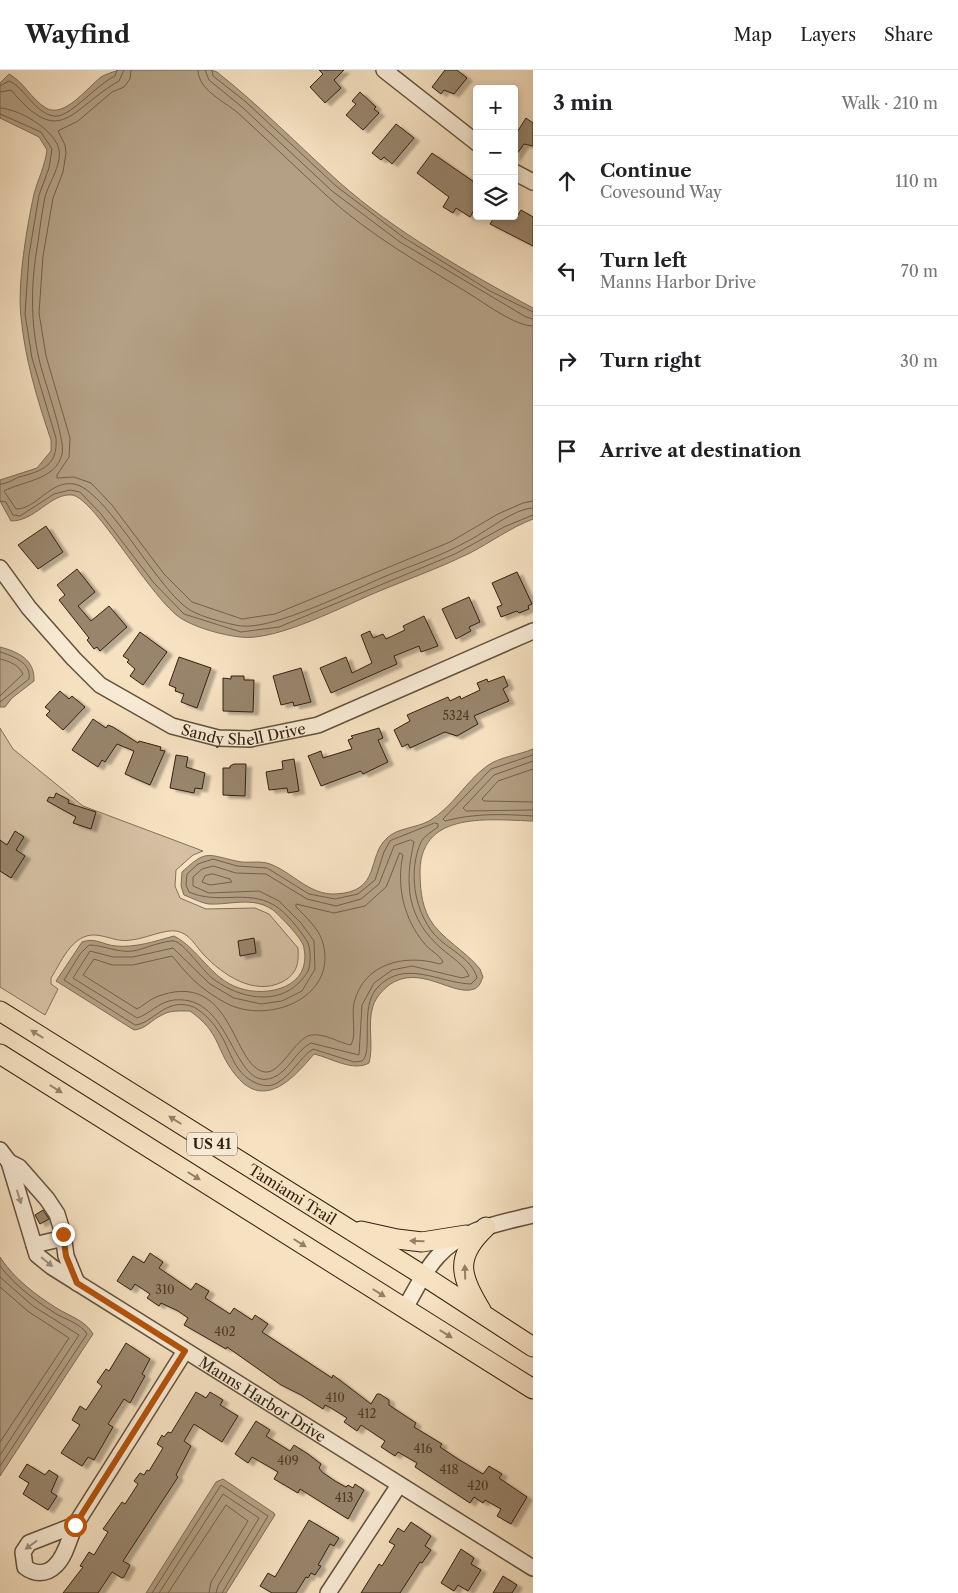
<!DOCTYPE html>
<meta charset="utf-8">
<style>
:root{--surface:#fff;--page:#f6f6f6;--text:#202124;--muted:#757577;--line:#e0e0e0}
body{margin:0;font-family:"Libre Caslon Text",serif;background:var(--page);color:var(--text)}
.controls{position:absolute;right:15px;top:15px;display:grid;overflow:hidden;border-radius:5px;box-shadow:0 2px 8px #0003}
.controls button{width:45px;height:45px;display:grid;place-items:center;padding:0;border:0;border-bottom:1px solid var(--line);background:var(--surface);color:var(--text);font:25px sans-serif}
.stop{position:absolute;width:15px;height:15px;margin:-11px;border:4px solid #b45309;border-radius:50%;background:#fff}
.stop.end{background:#b45309;border-color:#fff;box-shadow:0 1px 5px #0008}
.list{margin:0;padding:0;list-style:none}
h2{display:flex;justify-content:space-between;align-items:center;height:65px;margin:0;padding:0 20px;font-size:21px}
h2 small{font-size:16px;font-weight:400;color:var(--muted)}
.list li{display:grid;grid-template-columns:32px 1fr auto;gap:15px;align-items:center;box-sizing:border-box;height:90px;padding:0 20px;border-top:1px solid var(--line)}
.list b{display:block;font-size:19px;white-space:nowrap}
.list p{margin:0;font-size:16px;white-space:nowrap;color:var(--muted)}
.list em{font-size:16px;font-style:normal;color:var(--muted)}
.icon{flex:none;width:28px;height:28px;fill:none;stroke:currentColor;stroke-width:2;stroke-linecap:round;stroke-linejoin:round}
.map{position:relative;flex:none;width:533px;height:1523px;overflow:hidden}
header{display:flex;align-items:center;gap:30px;box-sizing:border-box;height:70px;padding:0 25px;background:var(--surface);border-bottom:1px solid var(--line)}
header strong{font-size:24px}
nav{display:flex;gap:28px;margin-inline-start:auto;font-size:18px}
main{display:flex}
aside{flex:1;background:var(--surface)}
.map>svg:first-child{display:block}
</style>
<header>
<strong>Wayfind</strong>
<nav><a>Map</a><a>Layers</a><a>Share</a></nav>
</header>
<main>
<div class="map">
<svg width="533" height="1523" viewBox="0 0 533 1523">
<defs>
<filter id="shadow"><feDropShadow dx="5.5" dy="3" stdDeviation="1" flood-color="#0004"/></filter>
</defs>
<rect width="100%" height="100%" fill="#f6e1c1"/>
<filter id="stains"><feTurbulence type="fractalNoise" baseFrequency=".004" numOctaves="4"/><feColorMatrix values="0 0 0 0 .2 0 0 0 0 .09 0 0 0 0 .02 0 0 0 .5 -.17"/></filter>
<radialGradient id="worn" r=".72"><stop offset=".6" stop-color="#630" stop-opacity="0"/><stop offset="1" stop-color="#630" stop-opacity=".3"/></radialGradient>
<path fill="#d5c0a3" stroke="#84705a" d="M0 658 13 679 83 736 203 781 193 785 176 800 175 816 180 828 206 839 255 838 269 844 298 878C299 894 297 904 282 912 254 926 223 905 204 885 196 877 190 863 176 861 165 859 144 869 131 870 120 872 112 868 102 866 74 859 63 889 51 908V914L58 919 45 945 0 917Z"/>
<g fill="#b3a085" stroke="#7f6d56">
<path d="M119 0H211L217 2C260 36 298 75 339 112 394 161 468 203 533 238V449C510 458 491 472 470 483 442 497 411 508 382 520 347 534 277 572 240 567 222 565 197 558 182 549 152 531 95 428 72 425 50 423 36 451 11 451L0 431V410L37 398 51 381V370C37 329 25 289 21 247 17 215 27 156 34 124 38 109 45 96 47 80L39 67 0 48V13L9 4C24 12 31 29 46 38 64 49 88 17 101 7 106 4 113 2 119 0Z"/>
<path d="M0 577C19 582 35 590 34 611L12 628 5 637H0Z"/>
<path d="M533 679V751C491 750 422 740 420 800 420 816 421 833 429 848 441 869 465 880 480 899L483 907C481 911 480 917 474 919 453 927 420 893 389 915 382 921 376 927 373 936 367 954 374 975 369 993 353 1002 331 988 314 984 293 1009 263 1042 234 1003 215 978 221 963 190 941 180 941 170 940 162 945 151 950 146 959 134 960L56 911 82 872C95 867 103 875 116 876 135 878 156 871 174 866 198 878 211 909 239 918 268 928 312 917 304 878 303 869 280 846 273 840 253 826 231 835 209 834 201 833 192 828 184 825L181 816 182 802C206 780 206 784 236 791 247 794 260 790 270 794 292 802 309 825 335 824 382 822 366 787 387 768 397 758 416 758 429 751 453 737 465 712 487 696 499 687 519 685 533 679Z"/>
<path d="M0 1187C14 1209 36 1225 58 1239 70 1246 86 1251 93 1264L0 1406Z"/>
<path d="M223 1409 274 1443 275 1445 226 1523H146L216 1412Z"/>
</g>
<g fill="none" stroke-linecap="round" stroke-linejoin="round">
<g stroke="#72604a" stroke-width="1">
<path d="M131 0 130 9 124 17 112 22 78 51 58 61 65 75 66 83 63 102 53 128 43 186 39 243 46 286 70 368 69 387 57 405V408L74 407 91 413 112 435 164 504 192 532 242 549 275 544 450 472 498 444 523 433 533 431"/>
<path d="M198 0C198 20 224 31 238 43 268 70 296 98 326 125 369 165 423 195 473 226 487 235 516 256 533 256"/>
<path d="M205 0 209 10 242 37 332 121 400 172 526 247 533 249"/>
<path d="M212 0 213 6 246 32 336 116 403 167 490 221 533 242"/>
<path d="M0 16 9 11C17 13 30 31 37 37 43 42 50 47 58 46 72 44 98 14 115 6L117 0"/>
<path d="M0 22 11 20C61 80 70 39 119 11L124 0"/>
<path d="M0 38C19 39 51 58 58 76 64 92 49 112 45 127 42 142 40 157 38 172 31 211 30 250 39 289 43 308 66 370 62 384 56 410 23 411 4 421L16 439C37 439 50 410 74 414 105 419 155 515 187 538 197 546 228 554 241 556 273 560 353 520 386 506 413 495 441 486 466 472 485 463 512 439 533 438"/>
<path d="M0 44 41 62 52 79 49 98 39 125 29 185 25 244 32 288 56 368C58 396 42 401 19 407 12 410 7 414 0 414"/>
<path d="M0 431 6 432 13 445 20 446 54 424 70 420 80 422 101 444 154 513 184 544 241 562 279 557 455 484 504 457 533 445"/>
<path d="M0 582C13 586 32 593 29 609L0 632"/>
<path d="M0 589C9 591 19 595 23 604L0 626"/>
<path d="M533 685 491 699 443 749 445 751C474 743 504 744 533 746"/>
<path d="M533 691 494 705 463 738 466 741 533 740"/>
<path d="M533 699 498 711 482 729 484 731 533 732"/>
<path d="M435 753 438 754V757C433 761 424 766 421 772 408 801 414 840 434 864 447 879 472 888 477 908L471 914C439 913 404 888 377 918 359 938 374 981 362 991L354 992 313 979C300 987 292 1005 277 1013 270 1017 263 1016 256 1013 232 1003 231 978 217 959 212 951 200 939 191 936 165 928 152 954 135 955L64 910 80 884 89 875C104 875 117 883 133 881 144 879 165 870 174 871 183 872 203 901 212 908 242 931 286 938 308 901 311 894 311 878 307 871 299 859 287 843 274 835 246 819 218 835 189 822L186 815 187 804 198 794 213 789 237 796 267 798 309 824 335 829 358 824 375 810 384 782 390 771Z"/>
<path d="M411 770 414 772C404 814 407 849 442 879 451 887 465 895 469 906L462 908 412 896 392 900 374 913 362 935 359 985 311 973C296 980 289 1002 272 1008 232 1022 233 924 174 930 158 932 150 944 137 948L73 908 90 881 113 887H133L173 878 210 914 234 928 261 934 282 931 302 921 315 899 314 871 301 853 279 831 259 821 209 823 193 816V807L202 799 213 796 236 803 266 804 307 829 336 836 361 829 379 814 394 776Z"/>
<path d="M400 783 403 785C396 816 404 849 424 873 429 880 439 884 443 892L440 894C406 884 364 892 354 933 351 946 357 964 351 975 339 973 325 963 311 965 295 968 281 1004 265 1002 231 997 234 897 156 927 149 930 143 936 137 939L83 905 94 889 112 895H133L172 886C176 890 180 896 184 900 196 914 213 927 230 935 273 954 340 925 322 870 318 858 305 846 296 837V834L334 843 365 836 386 817Z"/>
<path d="M213 804 230 809 232 812 210 815 202 812 205 806Z"/>
<path d="M0 1196C15 1216 37 1232 58 1245 68 1250 82 1255 87 1264L0 1396"/>
<path d="M0 1207 33 1236 79 1265 0 1385"/>
<path d="M0 1217 29 1242 69 1268 0 1372"/>
<path d="M152 1523 221 1415 268 1446 222 1523"/>
<path d="M159 1523 223 1424 259 1448 218 1516 216 1523"/>
<path d="M168 1523 226 1435 248 1451 211 1512 209 1523"/>
</g>
</g>
<g fill="#98856c" stroke="#322110" filter="url(#shadow)">
<path d="M319 0H344L334 10 341 18 325 33 310 17 323 4Z"/>
<path d="M445 0H457L467 8 454 24 444 20 441 24 432 17Z"/>
<path d="M360 22 376 37 374 39 379 43 363 60 346 45 356 34 352 31Z"/>
<path d="M526 48 533 53V76L524 74 514 88V67Z"/>
<path d="M396 54 414 68 392 94 384 87 381 90 372 83Z"/>
<path d="M432 83 477 114V135L470 147 456 138 453 143 443 137 449 127 417 103Z"/>
<path d="M521 140 533 147V176L490 154 495 146H514V143L518 145Z"/>
<path d="M46 456 63 482 38 499 18 475Z"/>
<path d="M77 499 95 522 78 536 91 551 109 536 127 557 100 581 97 577 94 579 87 570 89 568 59 530 65 525 57 515Z"/>
<path d="M517 502 532 534 528 536 529 539 519 543 517 541 501 547 497 537 502 535 492 513Z"/>
<path d="M469 527 480 552 469 557 471 561 456 569 442 539Z"/>
<path d="M424 546 438 576 421 582 419 576 394 586 397 594 331 623 320 598 346 587 352 603 372 593 361 565 370 561 373 568 383 564 386 569 405 560 403 556Z"/>
<path d="M140 562 167 582 143 615 130 606 135 599 127 592 129 590 123 586Z"/>
<path d="M179 587 211 598 197 638 181 632 184 624 175 621 176 618 169 615Z"/>
<path d="M301 598 311 632 294 636 293 632 281 635 273 606Z"/>
<path d="M231 606H244V610H254L253 642 223 641V608L231 609Z"/>
<path d="M504 606 508 616 503 619 509 631 474 646 478 654 457 666 445 662 410 678 408 674 402 677 394 660 410 651 407 645 448 627 450 631 460 626 461 629 480 620 477 613 487 609 488 612Z"/>
<path d="M60 621 69 629 72 626 85 637 63 660 46 645 50 641 45 637Z"/>
<path d="M93 649 106 658 108 655 113 657 138 673 139 671 161 677 160 680 165 681 150 715 125 704 134 681 117 674 105 692 102 690 98 697 72 680Z"/>
<path d="M379 658 383 668 378 670 388 692 363 704 361 701 321 716 308 686 321 681 323 688 352 679 348 670 353 668 351 666Z"/>
<path d="M176 685 188 687 186 697 205 703 202 719 195 718 194 723 170 718Z"/>
<path d="M294 689 299 721 288 723 287 718 269 720 266 702 283 699 282 691Z"/>
<path d="M234 694H246L245 726 223 725V698H230V696Z"/>
<path d="M56 723 69 730 68 733 96 742 91 759 73 753 76 747 47 731 49 727 54 728Z"/>
<path d="M15 761 24 767 16 780 25 786 11 808 0 801V770L7 775Z"/>
<path d="M254 868 256 883 240 886 238 871Z"/>
<path d="M43 1140 49 1149 40 1154 35 1145Z"/>
<path d="M150 1183 163 1192 159 1198 191 1220 196 1213 209 1221 205 1228 230 1244 234 1238 252 1250 255 1245 268 1254 262 1262 332 1308 333 1305 371 1334 377 1324H380L389 1330V1335L416 1353 414 1357 442 1374 440 1377 458 1389 483 1404 489 1396 502 1404 499 1408 527 1427 511 1454 497 1446 501 1439 485 1430 483 1433 474 1427 470 1433 415 1397 417 1393 398 1382 395 1386 381 1377 385 1371 361 1355 357 1361 344 1352 347 1348 331 1338 325 1335 323 1339 301 1325 281 1315 227 1277 226 1279 184 1255 188 1248 178 1241 161 1233 159 1236 147 1228 150 1224 135 1214 131 1220 117 1211 133 1186 144 1193Z"/>
<path d="M126 1273 150 1289 142 1304 145 1306 130 1333 124 1329 108 1354 113 1357 94 1390 88 1387 82 1396 61 1383 80 1355 72 1350 80 1336 86 1340 102 1316 97 1312 106 1299 109 1301Z"/>
<path d="M196 1322 206 1328 210 1322 223 1330 220 1335 238 1346 222 1372 194 1354 184 1371 191 1376 176 1405 178 1407 123 1491 130 1495 124 1507 122 1508 112 1502 98 1523H63L83 1497 80 1496 89 1482 94 1485 108 1462 103 1459 122 1432 125 1434 138 1414 134 1411 140 1403 144 1405 147 1400 149 1401 163 1378 157 1374 162 1365 164 1367 168 1362 171 1363Z"/>
<path d="M256 1351 270 1360 266 1366 290 1381 294 1375 308 1384 321 1394 319 1398 322 1402 335 1411 346 1417 348 1415 353 1418 355 1414 364 1420 348 1449 300 1419 298 1423 274 1409 278 1402 252 1387 248 1393 235 1384Z"/>
<path d="M27 1394 45 1405 49 1400 58 1406 51 1422 57 1426 48 1440 23 1424 29 1413 19 1407Z"/>
<path d="M309 1450 339 1468 334 1476 330 1474 318 1495 321 1496 315 1505 311 1503 308 1508 306 1507 296 1523H272L260 1516 268 1503 275 1507Z"/>
<path d="M411 1452 431 1466 425 1476 431 1480 422 1493 420 1492 400 1523H361L379 1494 382 1496 395 1475 389 1472 398 1458 404 1462Z"/>
<path d="M461 1479 474 1488 471 1494 481 1500 468 1521 458 1515 454 1521 441 1513Z"/>
<path d="M503 1506 517 1515 512 1523H493Z"/>
</g>
<g fill="none" stroke-linecap="round" stroke-linejoin="round">
<defs>
<g id="minor">
<path d="M384 0 477 73"/>
<path d="M514 102 533 112"/>
<path id="s1" d="M0 498 29 538 74 589 100 615 172 656 218 668 250 669 318 655 533 561"/>
<path id="s2" d="M0 1080 9 1092 37 1185 52 1197 533 1498"/>
<path d="M9 1092 19 1097 47 1129 57 1144 63 1164 66 1186 77 1213"/>
<path d="M34 1175 64 1168"/>
<path d="M405 1238C415 1221 424 1201 438 1186 462 1159 500 1153 533 1145"/>
<path d="M75 1455 29 1473 23 1482 25 1497C34 1504 46 1505 55 1496 67 1485 69 1466 77 1452 113 1395 149 1338 185 1281"/>
<path d="M328 1523 399 1415"/>
</g>
<g id="major">
<path id="s3" d="M0 941 424 1206 533 1277"/>
<path d="M0 984 533 1319"/>
<path d="M361 1161 397 1169 422 1172 466 1165"/>
<path d="M481 1240C460 1206 454 1187 486 1157"/>
</g>
</defs>
<use href="#minor" stroke="#63513c" stroke-width="18"/>
<use href="#major" stroke="#322110" stroke-width="21"/>
<use href="#minor" stroke="#f9ecd7" stroke-width="15"/>
<use href="#major" stroke="#f6e1c1" stroke-width="19"/>
</g>
<defs><path id="oneway-solid" d="M-6-.8H1V-3.2L6.5 0L1 3.2V.8H-6Z" transform="scale(1.25)"/></defs>
<g fill="#948168">
<use href="#oneway-solid" transform="translate(37 964) rotate(-148)"/>
<use href="#oneway-solid" transform="translate(56 1019) rotate(32)"/>
<use href="#oneway-solid" transform="translate(175 1050) rotate(-148)"/>
<use href="#oneway-solid" transform="translate(194 1106) rotate(32)"/>
<use href="#oneway-solid" transform="translate(417 1171) rotate(-178)"/>
<use href="#oneway-solid" transform="translate(300 1173) rotate(32)"/>
<use href="#oneway-solid" transform="translate(465 1202) rotate(-92)"/>
<use href="#oneway-solid" transform="translate(379 1223) rotate(32)"/>
<use href="#oneway-solid" transform="translate(446 1264) rotate(32)"/>
</g>
<g fill="#9f917d">
<use href="#oneway-solid" transform="translate(19 1127) rotate(73)"/>
<use href="#oneway-solid" transform="translate(47 1192) rotate(39)"/>
<use href="#oneway-solid" transform="translate(31 1475) rotate(144)"/>
</g>
<g fill="none" stroke-linecap="round" stroke-linejoin="round">
<path stroke="#b45309" stroke-width="6" d="M63 1164 66 1186 77 1213 185 1281 75 1455"/>
</g>
<g text-anchor="middle" dominant-baseline="central" stroke-width="4" stroke-linejoin="round" paint-order="stroke">
<g font-size="12" fill="#4c3a27">
<text x="456" y="645">5324</text>
<text x="165" y="1219">310</text>
<text x="225" y="1261">402</text>
<text x="335" y="1327">410</text>
<text x="367" y="1343">412</text>
<text x="423" y="1378">416</text>
<text x="288" y="1390">409</text>
<text x="449" y="1399">418</text>
<text x="478" y="1415">420</text>
<text x="344" y="1427">413</text>
</g>
<rect fill="#f9ecd7" stroke="#6e5e4c" stroke-width="1" x="187" y="1062.5" width="50" height="23" rx="4"/>
<g font-size="14" font-weight="bold" fill="#322110">
<text x="212" y="1074">US 41</text>
</g>
<g font-size="15" fill="#322110" stroke="#f9ecd7">
<text stroke="none"><textPath href="#s1" startOffset="310">Sandy Shell Drive</textPath></text>
<text stroke="none"><textPath href="#s3" startOffset="345">Tamiami Trail</textPath></text>
<text stroke="none"><textPath href="#s2" startOffset="380">Manns Harbor Drive</textPath></text>
</g>
</g>
<rect width="100%" height="100%" filter="url(#stains)"/>
<rect width="100%" height="100%" fill="url(#worn)"/>
</svg>
<div class="controls">
<button>+</button>
<button>−</button>
<button><svg class="icon" aria-label="layers" viewBox="0 0 24 24"><path d="M12 4l9 5-9 5-9-5zM3 14l9 5 9-5"/></svg></button>
</div>
<div class="stop" style="left:75px;top:1455px"></div>
<div class="stop end" style="left:63px;top:1164px"></div>
</div>
<aside>
<h2>3 min<small>Walk · 210 m</small></h2>
<ul class="list">
<li><svg class="icon" aria-label="ahead" viewBox="0 0 24 24"><path d="M12 20V5M6 11l6-6 6 6"/></svg><div><b>Continue</b><p>Covesound Way</p></div><em>110 m</em></li>
<li><svg class="icon" aria-label="left" viewBox="0 0 24 24"><path d="M17 20v-9H6M10 6l-5 5 5 5"/></svg><div><b>Turn left</b><p>Manns Harbor Drive</p></div><em>70 m</em></li>
<li><svg class="icon" aria-label="right" viewBox="0 0 24 24"><path d="M7 20v-9h11M14 6l5 5-5 5"/></svg><div><b>Turn right</b></div><em>30 m</em></li>
<li><svg class="icon" aria-label="arrive" viewBox="0 0 24 24"><path d="M6 21V4h12l-3 4 3 4H6"/></svg><div><b>Arrive at destination</b></div></li>
</ul>
</aside>
</main>
